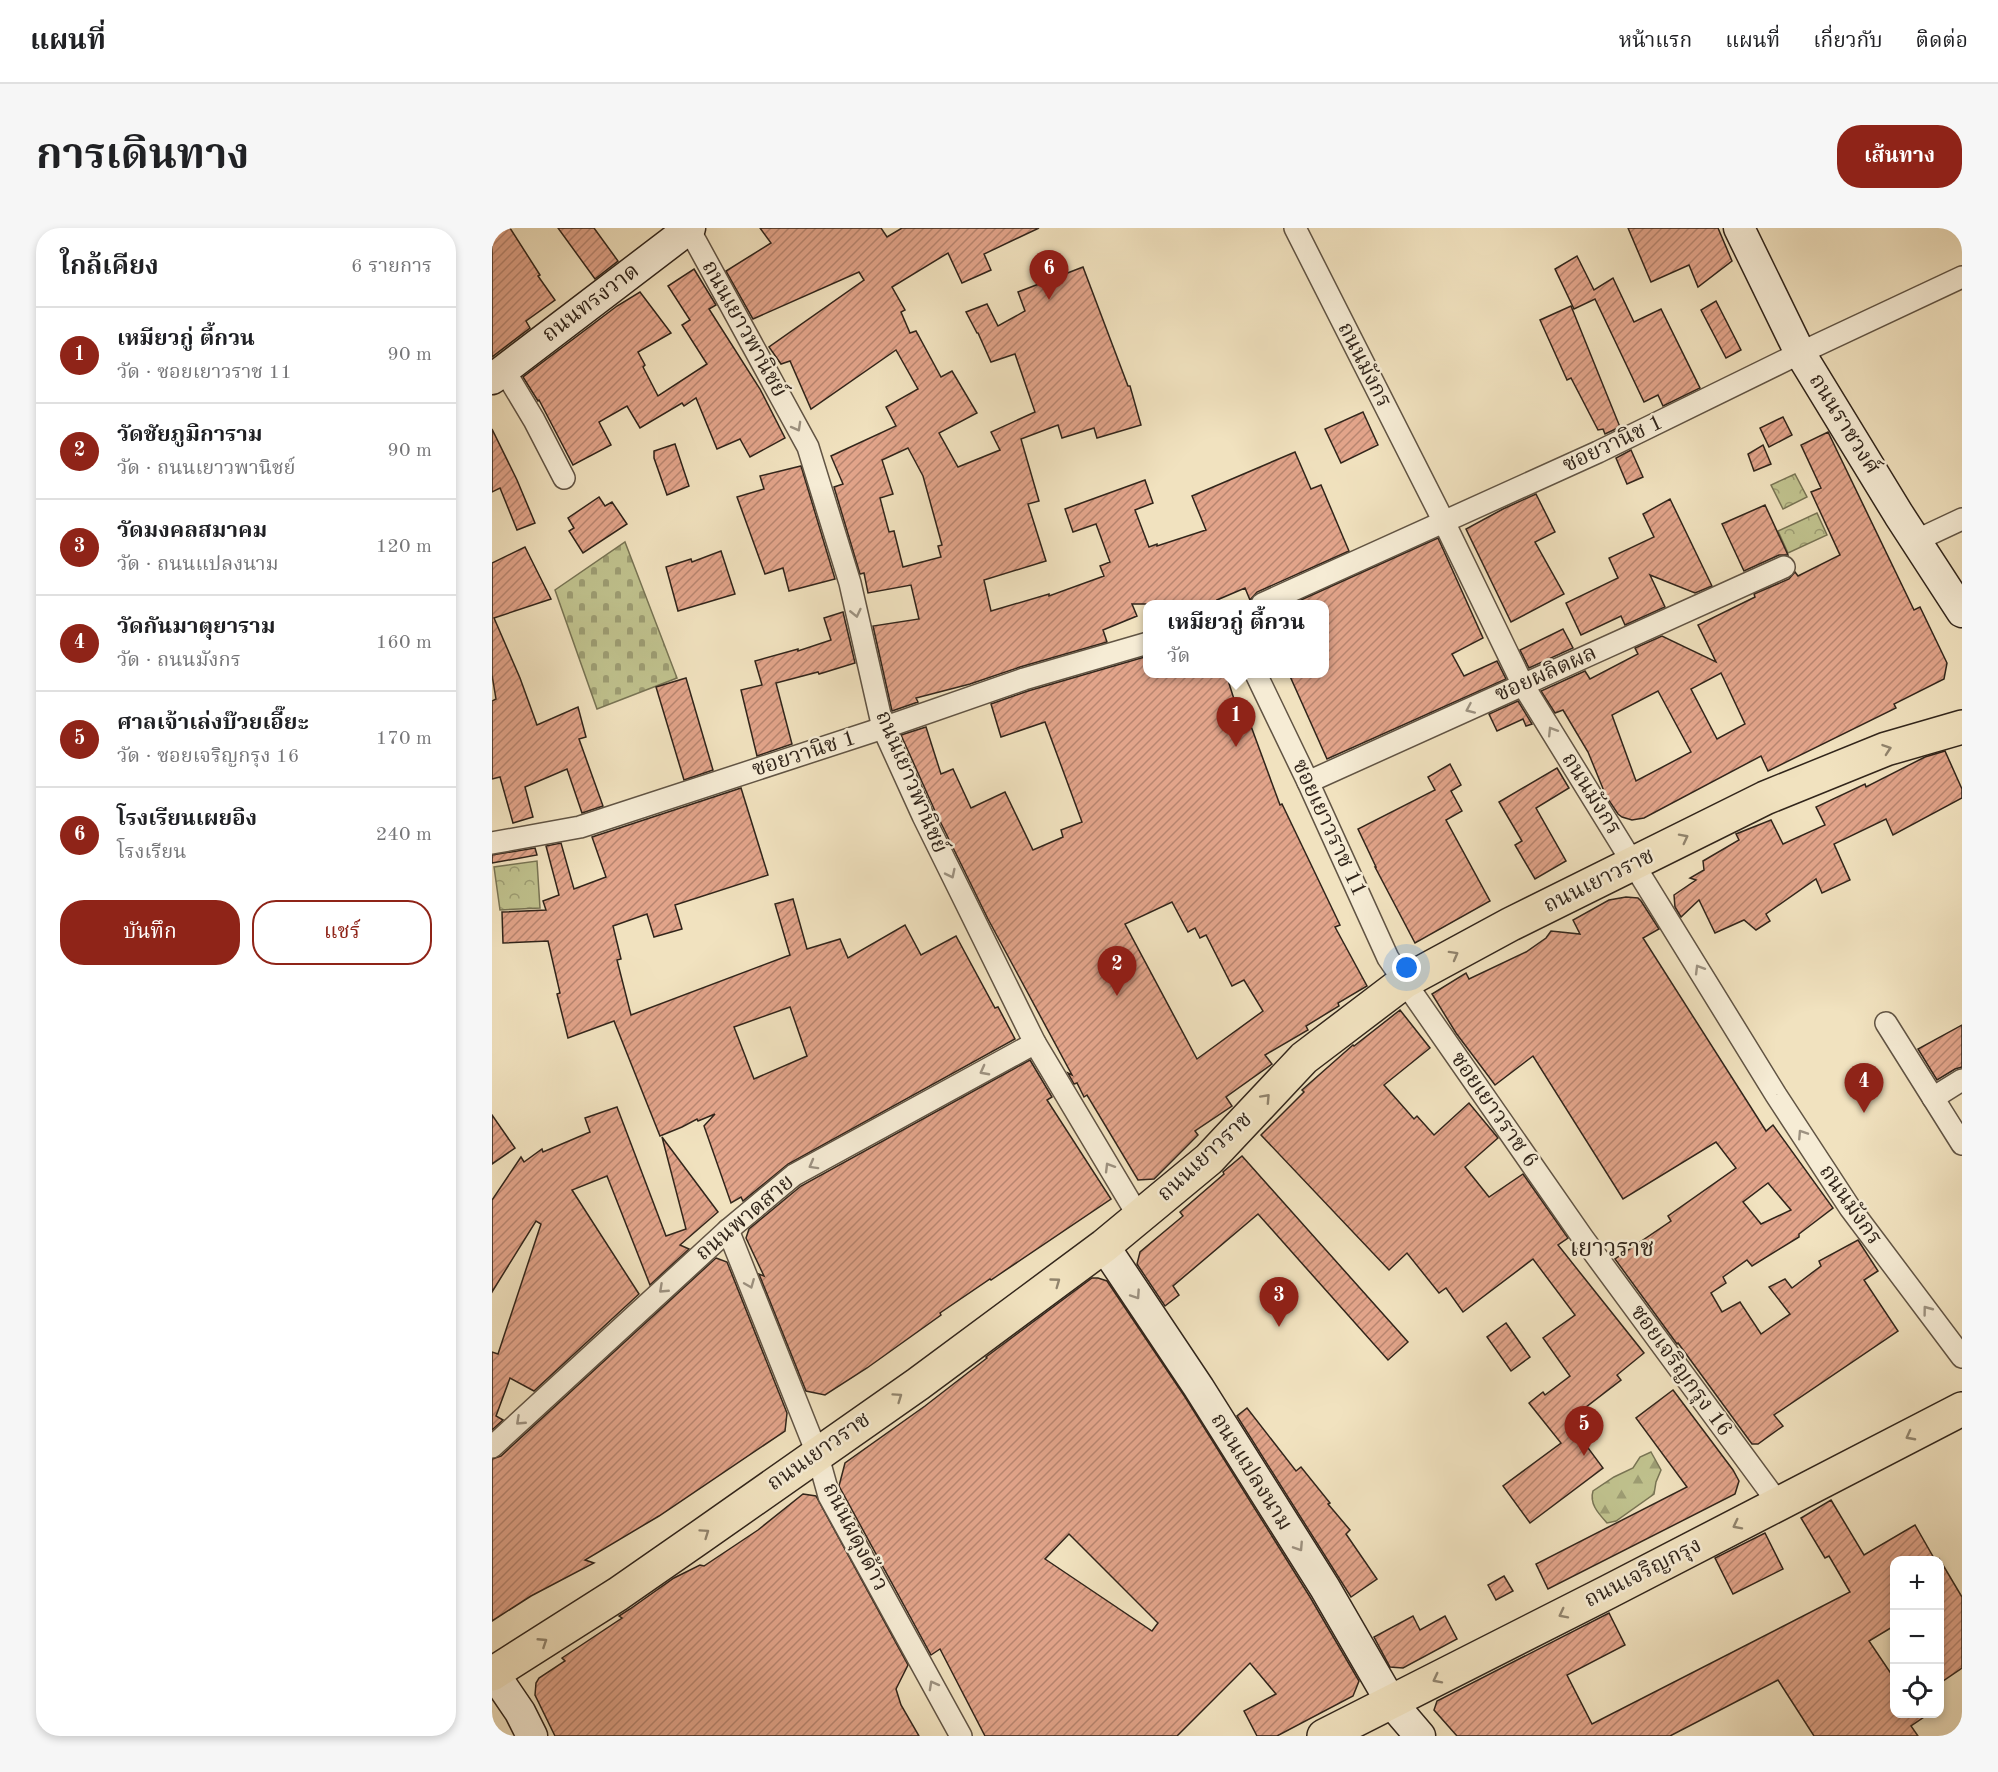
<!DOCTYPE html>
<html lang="th">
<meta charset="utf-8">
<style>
:root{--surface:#fff;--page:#f6f6f6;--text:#202124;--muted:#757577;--line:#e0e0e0;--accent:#8f2418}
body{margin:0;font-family:"Old Standard TT","Noto Serif Thai",serif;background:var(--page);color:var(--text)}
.controls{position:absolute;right:18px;bottom:18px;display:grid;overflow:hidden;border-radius:12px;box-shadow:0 3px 9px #0003}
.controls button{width:54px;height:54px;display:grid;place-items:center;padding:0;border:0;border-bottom:2px solid var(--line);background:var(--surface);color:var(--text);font:30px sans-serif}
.you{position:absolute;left:915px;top:740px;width:21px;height:21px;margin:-15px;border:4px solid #fff;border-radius:50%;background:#1a73e8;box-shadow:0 0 0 9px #1a73e833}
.badge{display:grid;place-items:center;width:39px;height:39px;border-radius:50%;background:var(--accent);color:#fff;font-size:20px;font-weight:700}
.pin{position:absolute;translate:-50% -50px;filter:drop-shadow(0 2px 3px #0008)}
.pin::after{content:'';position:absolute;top:32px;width:21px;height:18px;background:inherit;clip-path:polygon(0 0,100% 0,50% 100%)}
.popup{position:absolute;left:651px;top:372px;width:186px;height:78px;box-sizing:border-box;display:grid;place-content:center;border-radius:12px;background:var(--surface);filter:drop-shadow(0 2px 4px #0005);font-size:20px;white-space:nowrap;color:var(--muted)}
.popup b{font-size:22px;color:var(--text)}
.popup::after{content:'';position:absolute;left:50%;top:100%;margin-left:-12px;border:12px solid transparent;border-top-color:var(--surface)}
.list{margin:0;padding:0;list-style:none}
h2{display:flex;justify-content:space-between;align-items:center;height:78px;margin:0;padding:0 24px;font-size:26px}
h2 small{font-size:20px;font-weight:400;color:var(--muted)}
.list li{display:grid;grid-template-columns:39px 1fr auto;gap:18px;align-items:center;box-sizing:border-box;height:96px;padding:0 24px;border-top:2px solid var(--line)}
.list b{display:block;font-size:22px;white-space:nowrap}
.list p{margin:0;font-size:20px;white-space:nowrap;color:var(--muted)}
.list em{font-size:20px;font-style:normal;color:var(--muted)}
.actions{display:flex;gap:12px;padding:18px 24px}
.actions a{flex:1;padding:14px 0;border:2px solid var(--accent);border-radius:24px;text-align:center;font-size:21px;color:var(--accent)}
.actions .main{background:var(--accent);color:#fff}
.icon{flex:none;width:33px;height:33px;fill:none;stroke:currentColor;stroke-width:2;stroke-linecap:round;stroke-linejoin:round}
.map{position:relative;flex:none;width:1470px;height:1508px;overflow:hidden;border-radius:24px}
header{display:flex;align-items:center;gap:36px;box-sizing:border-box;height:84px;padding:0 30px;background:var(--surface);border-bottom:2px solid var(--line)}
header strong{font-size:28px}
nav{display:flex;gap:33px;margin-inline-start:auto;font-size:21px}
.intro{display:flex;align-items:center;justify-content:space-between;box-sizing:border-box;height:144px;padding:0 36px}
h1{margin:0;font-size:42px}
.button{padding:15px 27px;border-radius:24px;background:var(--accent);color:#fff;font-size:21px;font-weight:700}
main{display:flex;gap:36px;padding:0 36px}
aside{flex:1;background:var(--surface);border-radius:24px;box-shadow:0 3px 9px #0003}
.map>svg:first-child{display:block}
</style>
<header>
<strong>แผนที่</strong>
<nav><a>หน้าแรก</a><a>แผนที่</a><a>เกี่ยวกับ</a><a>ติดต่อ</a></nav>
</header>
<div class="intro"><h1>การเดินทาง</h1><a class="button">เส้นทาง</a></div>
<main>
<aside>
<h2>ใกล้เคียง<small>6 รายการ</small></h2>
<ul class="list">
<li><span class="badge">1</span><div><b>เหมียวกู่ ตี้กวน</b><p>วัด · ซอยเยาวราช 11</p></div><em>90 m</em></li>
<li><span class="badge">2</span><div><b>วัดชัยภูมิการาม</b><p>วัด · ถนนเยาวพานิชย์</p></div><em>90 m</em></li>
<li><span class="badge">3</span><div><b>วัดมงคลสมาคม</b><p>วัด · ถนนแปลงนาม</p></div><em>120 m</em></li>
<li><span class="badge">4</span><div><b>วัดกันมาตุยาราม</b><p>วัด · ถนนมังกร</p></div><em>160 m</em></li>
<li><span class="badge">5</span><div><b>ศาลเจ้าเล่งบ๊วยเอี๊ยะ</b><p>วัด · ซอยเจริญกรุง 16</p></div><em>170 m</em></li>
<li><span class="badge">6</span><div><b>โรงเรียนเผยอิง</b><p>โรงเรียน</p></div><em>240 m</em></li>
</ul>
<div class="actions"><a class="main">บันทึก</a><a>แชร์</a></div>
</aside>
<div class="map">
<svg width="1470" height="1508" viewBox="0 0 1470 1508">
<defs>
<pattern id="forest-firs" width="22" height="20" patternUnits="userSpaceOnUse" patternTransform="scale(1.5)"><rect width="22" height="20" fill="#c0c28e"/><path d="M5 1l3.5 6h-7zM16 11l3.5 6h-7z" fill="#9d9d73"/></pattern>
<pattern id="cemetery-stones" width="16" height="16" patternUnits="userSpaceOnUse" patternTransform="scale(1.5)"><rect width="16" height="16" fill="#c0c28e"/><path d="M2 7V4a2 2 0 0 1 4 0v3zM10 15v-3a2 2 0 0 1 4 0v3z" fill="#9d9d73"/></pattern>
<pattern id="park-crowns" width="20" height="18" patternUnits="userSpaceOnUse" patternTransform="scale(1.5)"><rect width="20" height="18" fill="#c0c28e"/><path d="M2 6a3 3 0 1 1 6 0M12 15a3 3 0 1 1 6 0" fill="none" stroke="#9d9d73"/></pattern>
<pattern id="building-hatch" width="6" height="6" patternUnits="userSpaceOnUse" patternTransform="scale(1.5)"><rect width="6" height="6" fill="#e2a48a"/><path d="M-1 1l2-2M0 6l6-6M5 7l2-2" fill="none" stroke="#b88570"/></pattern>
</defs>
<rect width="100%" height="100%" fill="#f1e2bf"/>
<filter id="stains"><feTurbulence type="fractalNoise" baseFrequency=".00333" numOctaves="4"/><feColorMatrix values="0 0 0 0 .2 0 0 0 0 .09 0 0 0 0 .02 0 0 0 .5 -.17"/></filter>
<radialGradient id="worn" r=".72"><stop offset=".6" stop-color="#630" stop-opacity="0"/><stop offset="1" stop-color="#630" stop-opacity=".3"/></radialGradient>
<path fill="url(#forest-firs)" stroke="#787454" stroke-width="1.5" d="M1159 1224 1169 1242 1164 1254 1162 1266 1124 1293 1115 1295C1107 1286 1097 1276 1101 1263L1122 1249 1141 1240 1148 1229Z"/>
<path fill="url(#cemetery-stones)" stroke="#787454" stroke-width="1.5" d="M133 314 185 450 105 481 63 362Z"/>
<g fill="url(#park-crowns)" stroke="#787454" stroke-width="1.5">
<path d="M1303 246 1315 269 1291 281 1279 257Z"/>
<path d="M1325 285 1335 307 1296 325 1286 303Z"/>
<path d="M45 633 48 680 8 682 2 639Z"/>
</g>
<g fill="url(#building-hatch)" stroke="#31251b" stroke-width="1.5" fill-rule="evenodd">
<path d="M8 0H18L48 47 46 48 63 72 34 93 38 100 0 129V5Z"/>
<path d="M66 0H102L126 33 103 51Z"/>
<path d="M268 0H389L395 9 410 0H547L492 26 499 42 470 55 456 25 400 59 413 82 409 84 418 105 424 103 449 149 460 143 485 185 447 205 466 239 508 222 499 204 543 184 523 126 499 134 486 105H485L474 84 495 76 506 98 533 83 526 64 591 39 636 158H638L649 197 605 210 602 200 570 210 566 197 529 211 547 273 536 276 554 333 492 352 499 383 557 366V368L612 348 608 338 618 334 604 296 581 304 573 281 653 252 661 275 643 282 657 319 665 316V318L714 302 700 268 803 224 819 261 829 257 857 323 765 364 758 372 753 360 725 372 727 376H640L645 388 611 402 615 414 528 439 478 456 424 470 426 474 400 483 381 398 427 391 419 357 376 365 372 345 368 346 342 259 351 256 339 228 404 198 394 179 426 161 404 122 319 181 298 133 289 136 277 119 372 52 367 44 261 91 234 43 279 15ZM416 220 431 248 450 317 446 318 449 329 411 339 402 303 397 304 388 270 401 266 390 232Z"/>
<path d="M1136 0H1226L1240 33 1206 59 1197 37 1159 54Z"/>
<path d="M1085 28 1102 62 1121 50 1142 94 1169 81 1208 160 1171 178 1166 167 1152 174 1103 71 1082 81 1063 41Z"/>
<path d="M202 41 224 77 217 81 268 161 293 210 258 229 248 211 225 221 204 170 192 178 190 175 148 200 135 178 107 194 119 217 81 237 47 172 46 173 31 149 125 78 148 64 179 105 146 124 153 137 151 139 166 168 215 136 190 97 198 92 176 58Z"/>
<path d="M1224 73 1249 122 1234 130 1209 82Z"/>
<path d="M1079 78 1128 199 1113 206 1111 201 1106 202 1079 150 1075 152 1048 92Z"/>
<path d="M871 184 886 217 849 235 833 201Z"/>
<path d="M1291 189 1300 207 1277 219 1268 200Z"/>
<path d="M0 201 25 252 43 295 25 302 8 260 0 264Z"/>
<path d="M1336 204 1422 382 1428 379 1455 435 1452 451 1402 476 1404 480 1276 543 1269 528 1152 590 1140 592 1130 589 1126 586 1114 568 1096 524 1071 482 1063 485 1049 463 1093 443 1098 451 1146 426 1143 420 1170 408 1224 434 1206 397 1263 369 1262 366 1297 351 1303 344 1306 348 1348 327 1319 264 1329 260 1309 217ZM1229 445 1253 496 1225 511 1199 461ZM1166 463 1199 524 1144 553 1120 487Z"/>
<path d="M183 216 197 258 175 267 162 230V223Z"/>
<path d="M1271 217 1279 236 1262 243 1256 226Z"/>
<path d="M1139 222 1151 249 1135 256 1124 230Z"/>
<path d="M309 238 343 351 297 363 291 340 273 346 245 269 272 261 268 248Z"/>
<path d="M1044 266 1063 304 1043 314 1072 366 1019 394 974 301 1011 281Z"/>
<path d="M107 269 113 278 120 274 135 296 91 325 77 303 82 300 76 290Z"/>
<path d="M1178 271 1220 358 1203 365 1158 347 1173 379 1133 397 1129 388 1089 407 1074 375 1126 350 1117 330 1162 309 1151 286Z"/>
<path d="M1273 277 1296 327H1287L1252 343 1230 296Z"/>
<path d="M946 310 991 410 960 426 972 448 1005 433 1014 451 835 531 797 446H832V376H800Z"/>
<path d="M33 319 59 371 2 390 28 450 45 497 86 479 94 509 87 511 111 578 90 585 75 541 33 559 41 589 21 595 8 549 0 551V473L4 471 0 447V335Z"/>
<path d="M229 323 243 366 186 383 174 339 199 331 200 334Z"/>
<path d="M351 384 363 435 327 446 326 444 284 455 300 516 265 528 249 462 270 457 263 433 306 421V423L339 412 332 390Z"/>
<path d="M1071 401 1081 420 1037 440 1028 422Z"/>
<path d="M656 428V446H734L749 493 756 490 788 577 790 576 848 697 843 699 875 758 846 775 847 778 814 798 816 802 773 827 780 836 734 869 740 878 703 903 706 907 662 951 646 952 595 867 592 869 585 855 582 856 576 845 580 847 496 691 443 583 409 507 434 499 449 546 461 541 479 580 513 564 541 622 571 609 569 602 590 594 553 494 509 509 499 476 536 463ZM680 674 696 704 703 700 708 710 714 707 740 758 752 752 771 783 705 831 633 696Z"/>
<path d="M194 450 221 542 192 552 164 459Z"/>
<path d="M1026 473 1040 496 1034 498 1031 491 1005 503 997 486Z"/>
<path d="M1453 523 1470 561V570L1401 607 1394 591 1342 616 1358 652 1330 665 1324 651 1274 686 1278 693 1264 702 1252 692 1223 705 1207 672 1189 689 1183 679 1182 667 1204 652 1198 650 1212 642 1211 633 1247 612 1244 606 1279 592 1291 616 1333 597 1324 579 1373 556 1374 559 1433 529Z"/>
<path d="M958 536 969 557 959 563 970 583 954 592 998 673 923 715 883 639H884L866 601 943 562 936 549Z"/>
<path d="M1065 540 1077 560 1044 580 1074 633 1043 651 1023 617 1030 613 1007 574Z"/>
<path d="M249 560 276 647 183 677 190 701 162 709 155 686 121 698 129 731 125 732 139 787 298 727 283 676 301 671 315 721 348 711 356 730 413 697 429 727 464 708 503 780 506 779 523 811 296 936 251 973 249 969 239 975 212 898 223 886 206 893 205 891 190 899 168 908 122 793 76 810 65 766 68 765 56 713 11 715 10 684 54 682 51 673 67 667 54 618 69 615 82 661 114 649 100 609ZM298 779 315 828 262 851 242 799Z"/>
<path d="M43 620 45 627 0 635V627Z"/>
<path d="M1134 669 1146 670 1149 673 1167 701 1151 710 1274 903 1281 897 1341 980 1307 1006V1009L1260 1038 1255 1032 1231 1049 1234 1055 1219 1065 1230 1084 1248 1074 1269 1106 1298 1086 1277 1059 1293 1051 1300 1060 1329 1038 1327 1033 1366 1012 1386 1043 1372 1052 1406 1103 1282 1187 1291 1198 1266 1216H1260L1186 1115 1185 1116 1123 1031 1179 993 1176 988 1244 940 1224 914 1131 971 1041 828 1003 857 964 805 940 766 974 745 977 751 1034 724 1054 710 1059 703 1088 706 1081 692 1117 672ZM1276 955 1299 982 1269 996 1251 974Z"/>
<path d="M908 782 938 820 892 857 922 891 925 888 942 907 977 875 1006 910 973 939 997 969 1031 946 1076 1010 1066 1017 1152 1125 1125 1147 1129 1152 1076 1193 1111 1240 1038 1295 1011 1258 1069 1215 1037 1175 1051 1164 1053 1167 1078 1148 1051 1110 1083 1087 1041 1031 971 1084 954 1060 947 1065 915 1025 897 1042 769 907 812 864 810 862 861 817 862 818Z"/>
<path d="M1470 797V839L1463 841 1445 852 1426 821Z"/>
<path d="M538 832 560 869 555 872 619 971 499 1052 498 1051 448 1085 449 1087 375 1140 333 1167 314 1163 267 1046 272 1048 254 1010 257 1001 309 958Z"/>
<path d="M125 879 174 1008 194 1001 170 909 226 984 188 1017 197 1021 158 1057 115 948 80 962 147 1066 42 1163 18 1150 4 1188 11 1192 0 1202V1124L6 1126 49 996 44 993 0 1064V972L29 929 32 934 50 921 51 924 98 904 93 890Z"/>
<path d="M0 887 23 920 0 936Z"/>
<path d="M750 928 916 1114 896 1132 766 986 681 1058 687 1067 673 1078 645 1036 648 1024 691 988 688 984 732 946 731 944Z"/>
<path d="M224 1030 235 1034 295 1185 293 1203 167 1288 93 1332 102 1335 39 1368 0 1393V1231L9 1228Z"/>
<path d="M600 1050H606L615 1053 693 1169 818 1369 867 1453 861 1468 785 1508H765L752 1483 784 1466 758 1435 685 1508H493L448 1421 439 1427 347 1258 353 1235 433 1178 495 1130 494 1129ZM577 1306 666 1395 660 1403 553 1331Z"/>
<path d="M1014 1095 1038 1129 1019 1143 995 1109Z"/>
<path d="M1181 1162 1241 1242 1247 1253 1243 1266 1056 1361 1044 1336 1195 1259 1144 1190Z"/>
<path d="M755 1180 804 1243 809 1239 838 1275 836 1276 858 1302 854 1306 885 1351 859 1369 745 1188Z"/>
<path d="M311 1266 324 1268 416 1437 404 1461 409 1477 427 1508H63L43 1467 44 1455 47 1450 73 1433 70 1430 130 1390 127 1388 138 1381 182 1350 208 1337 212 1338 266 1302Z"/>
<path d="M1339 1272 1372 1327 1423 1297 1443 1332H1402V1398L1377 1413 1402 1450V1485H1438L1419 1498 1426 1508H1322L1286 1452 1178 1508H965L942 1482 945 1473 1117 1385 1133 1417 1075 1447 1100 1496 1358 1364 1337 1328 1333 1330 1309 1290Z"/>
<path d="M1273 1305 1291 1341 1241 1366 1223 1330Z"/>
<path d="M1448 1332 1470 1369V1440L1448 1455Z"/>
<path d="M1012 1348 1021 1363 1004 1372 996 1357Z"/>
<path d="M921 1388 928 1402 953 1388 965 1411 911 1440 898 1439 882 1409Z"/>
</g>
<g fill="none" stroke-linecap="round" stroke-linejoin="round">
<defs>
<g id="street">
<path d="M803 0 952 294 1031 457 1284 867 1358 980 1470 1129"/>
<path d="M197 1 316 219 358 355 391 500 431 588 543 815 647 989"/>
<path d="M12 142 42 192 72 250"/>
<path d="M1423 313 1470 291"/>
<path d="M770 376 1106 224 1308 125 1470 49"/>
<path d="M764 446 816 554 896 730 1091 1010 1287 1276"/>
<path d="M816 554 1292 339"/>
<path d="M0 615 88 599 391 500 532 451 656 415"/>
<path d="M1394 795 1470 916"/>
<path d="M1441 870 1470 852"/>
<path d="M236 1002 325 1225 337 1268 469 1508"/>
<path d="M0 1219 236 1002 302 947 543 815"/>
</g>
<g id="secondary">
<path d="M1247 0 1308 125 1407 287 1470 384"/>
<path d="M0 151 198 0"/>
<path d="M612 1018 707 1160 833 1360 899 1474 928 1508"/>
<path d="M0 1443 28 1484 40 1508"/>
</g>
<g id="primary">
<path d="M0 1446 126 1366 208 1309 426 1156 612 1018 717 931 812 830 912 754 1019 696 1273 570 1394 521 1470 499"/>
<path d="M832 1508 1116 1364 1470 1181"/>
</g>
</defs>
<use href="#street" stroke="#615444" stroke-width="24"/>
<use href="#secondary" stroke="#31251b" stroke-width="33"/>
<use href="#primary" stroke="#31251b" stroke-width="36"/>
<use href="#street" stroke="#f6ecd5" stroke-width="21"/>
<use href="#secondary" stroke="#f6ecd5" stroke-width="30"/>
<use href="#primary" stroke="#f1e2bf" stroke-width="33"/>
</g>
<defs><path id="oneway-chevron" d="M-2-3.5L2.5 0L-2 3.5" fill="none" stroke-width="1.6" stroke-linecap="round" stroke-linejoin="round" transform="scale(1.5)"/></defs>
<g stroke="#9d9281">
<use href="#oneway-chevron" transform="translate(305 199) rotate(61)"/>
<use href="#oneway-chevron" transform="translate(364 385) rotate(77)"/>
<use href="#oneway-chevron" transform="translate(978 481) rotate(156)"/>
<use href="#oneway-chevron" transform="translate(1060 503) rotate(-122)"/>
<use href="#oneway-chevron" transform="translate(459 646) rotate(64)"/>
<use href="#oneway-chevron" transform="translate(1207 741) rotate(-121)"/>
<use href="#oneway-chevron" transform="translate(492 843) rotate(152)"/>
<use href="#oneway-chevron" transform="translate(1310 906) rotate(-123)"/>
<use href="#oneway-chevron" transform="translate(321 937) rotate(151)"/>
<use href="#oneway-chevron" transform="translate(617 939) rotate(-121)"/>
<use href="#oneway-chevron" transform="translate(258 1056) rotate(68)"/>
<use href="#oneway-chevron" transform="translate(171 1061) rotate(137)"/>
<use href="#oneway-chevron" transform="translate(644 1067) rotate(56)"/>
<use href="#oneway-chevron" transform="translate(1435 1082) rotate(-127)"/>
<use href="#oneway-chevron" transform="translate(28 1193) rotate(137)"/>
<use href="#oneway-chevron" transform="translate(807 1319) rotate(57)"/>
<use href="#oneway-chevron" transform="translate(441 1457) rotate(-119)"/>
</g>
<g stroke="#91846d">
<use href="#oneway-chevron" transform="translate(1395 521) rotate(-19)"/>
<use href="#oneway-chevron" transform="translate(1192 610) rotate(-27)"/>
<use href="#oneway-chevron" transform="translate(962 727) rotate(-29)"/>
<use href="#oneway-chevron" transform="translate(774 870) rotate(-47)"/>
<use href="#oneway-chevron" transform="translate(564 1054) rotate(-36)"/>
<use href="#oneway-chevron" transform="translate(406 1169) rotate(-35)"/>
<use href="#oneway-chevron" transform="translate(1418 1208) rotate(152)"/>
<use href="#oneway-chevron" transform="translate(1245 1297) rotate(153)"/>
<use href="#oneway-chevron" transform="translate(213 1305) rotate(-35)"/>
<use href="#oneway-chevron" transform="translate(1071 1386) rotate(153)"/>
<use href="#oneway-chevron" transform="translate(51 1414) rotate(-33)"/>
<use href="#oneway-chevron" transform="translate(945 1451) rotate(153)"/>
</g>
<g text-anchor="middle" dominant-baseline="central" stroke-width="5" stroke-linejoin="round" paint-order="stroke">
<g font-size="22" fill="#31251b" stroke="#f6ecd5">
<text transform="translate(99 75) rotate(-37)">ถนนทรงวาด</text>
<text transform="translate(252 101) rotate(61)">ถนนเยาวพานิชย์</text>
<text transform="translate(872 137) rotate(63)">ถนนมังกร</text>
<text transform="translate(1352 196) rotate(58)">ถนนราชวงศ์</text>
<text transform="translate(1121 216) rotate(-25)">ซอยวานิช 1</text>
<text transform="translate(1054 446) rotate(-24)">ซอยผลิตผล</text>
<text transform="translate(312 526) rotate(-18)">ซอยวานิช 1</text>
<text transform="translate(419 554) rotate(67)">ถนนเยาวพานิชย์</text>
<text transform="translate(1099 566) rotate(58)">ถนนมังกร</text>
<text transform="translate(837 600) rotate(65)">ซอยเยาวราช 11</text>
<text transform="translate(1107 653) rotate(-26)">ถนนเยาวราช</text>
<text transform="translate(1002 882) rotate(55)">ซอยเยาวราช 6</text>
<text transform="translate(713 929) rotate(-43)">ถนนเยาวราช</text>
<text transform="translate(1358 977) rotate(55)">ถนนมังกร</text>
<text transform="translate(253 990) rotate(-40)">ถนนพาดสาย</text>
<text transform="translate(1189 1143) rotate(54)">ซอยเจริญกรุง 16</text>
<text transform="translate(327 1224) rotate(-35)">ถนนเยาวราช</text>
<text transform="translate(759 1244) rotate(58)">ถนนแปลงนาม</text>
<text transform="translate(363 1309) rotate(63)">ถนนผดุงด้าว</text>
<text transform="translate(1151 1345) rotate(-27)">ถนนเจริญกรุง</text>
</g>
<g font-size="24" fill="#31251b" stroke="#f6ecd5">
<text x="1120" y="1022">เยาวราช</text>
</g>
</g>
<rect width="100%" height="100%" filter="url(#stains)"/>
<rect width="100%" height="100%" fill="url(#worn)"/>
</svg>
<div class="controls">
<button>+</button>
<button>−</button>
<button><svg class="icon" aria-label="locate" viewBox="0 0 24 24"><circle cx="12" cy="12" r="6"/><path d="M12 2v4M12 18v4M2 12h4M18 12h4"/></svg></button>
</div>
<div class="you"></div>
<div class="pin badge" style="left:744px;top:519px">1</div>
<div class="popup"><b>เหมียวกู่ ตี้กวน</b>วัด</div>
<div class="pin badge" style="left:625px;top:768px">2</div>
<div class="pin badge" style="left:787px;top:1099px">3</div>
<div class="pin badge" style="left:1372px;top:885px">4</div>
<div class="pin badge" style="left:1092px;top:1228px">5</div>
<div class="pin badge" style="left:557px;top:72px">6</div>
</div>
</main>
